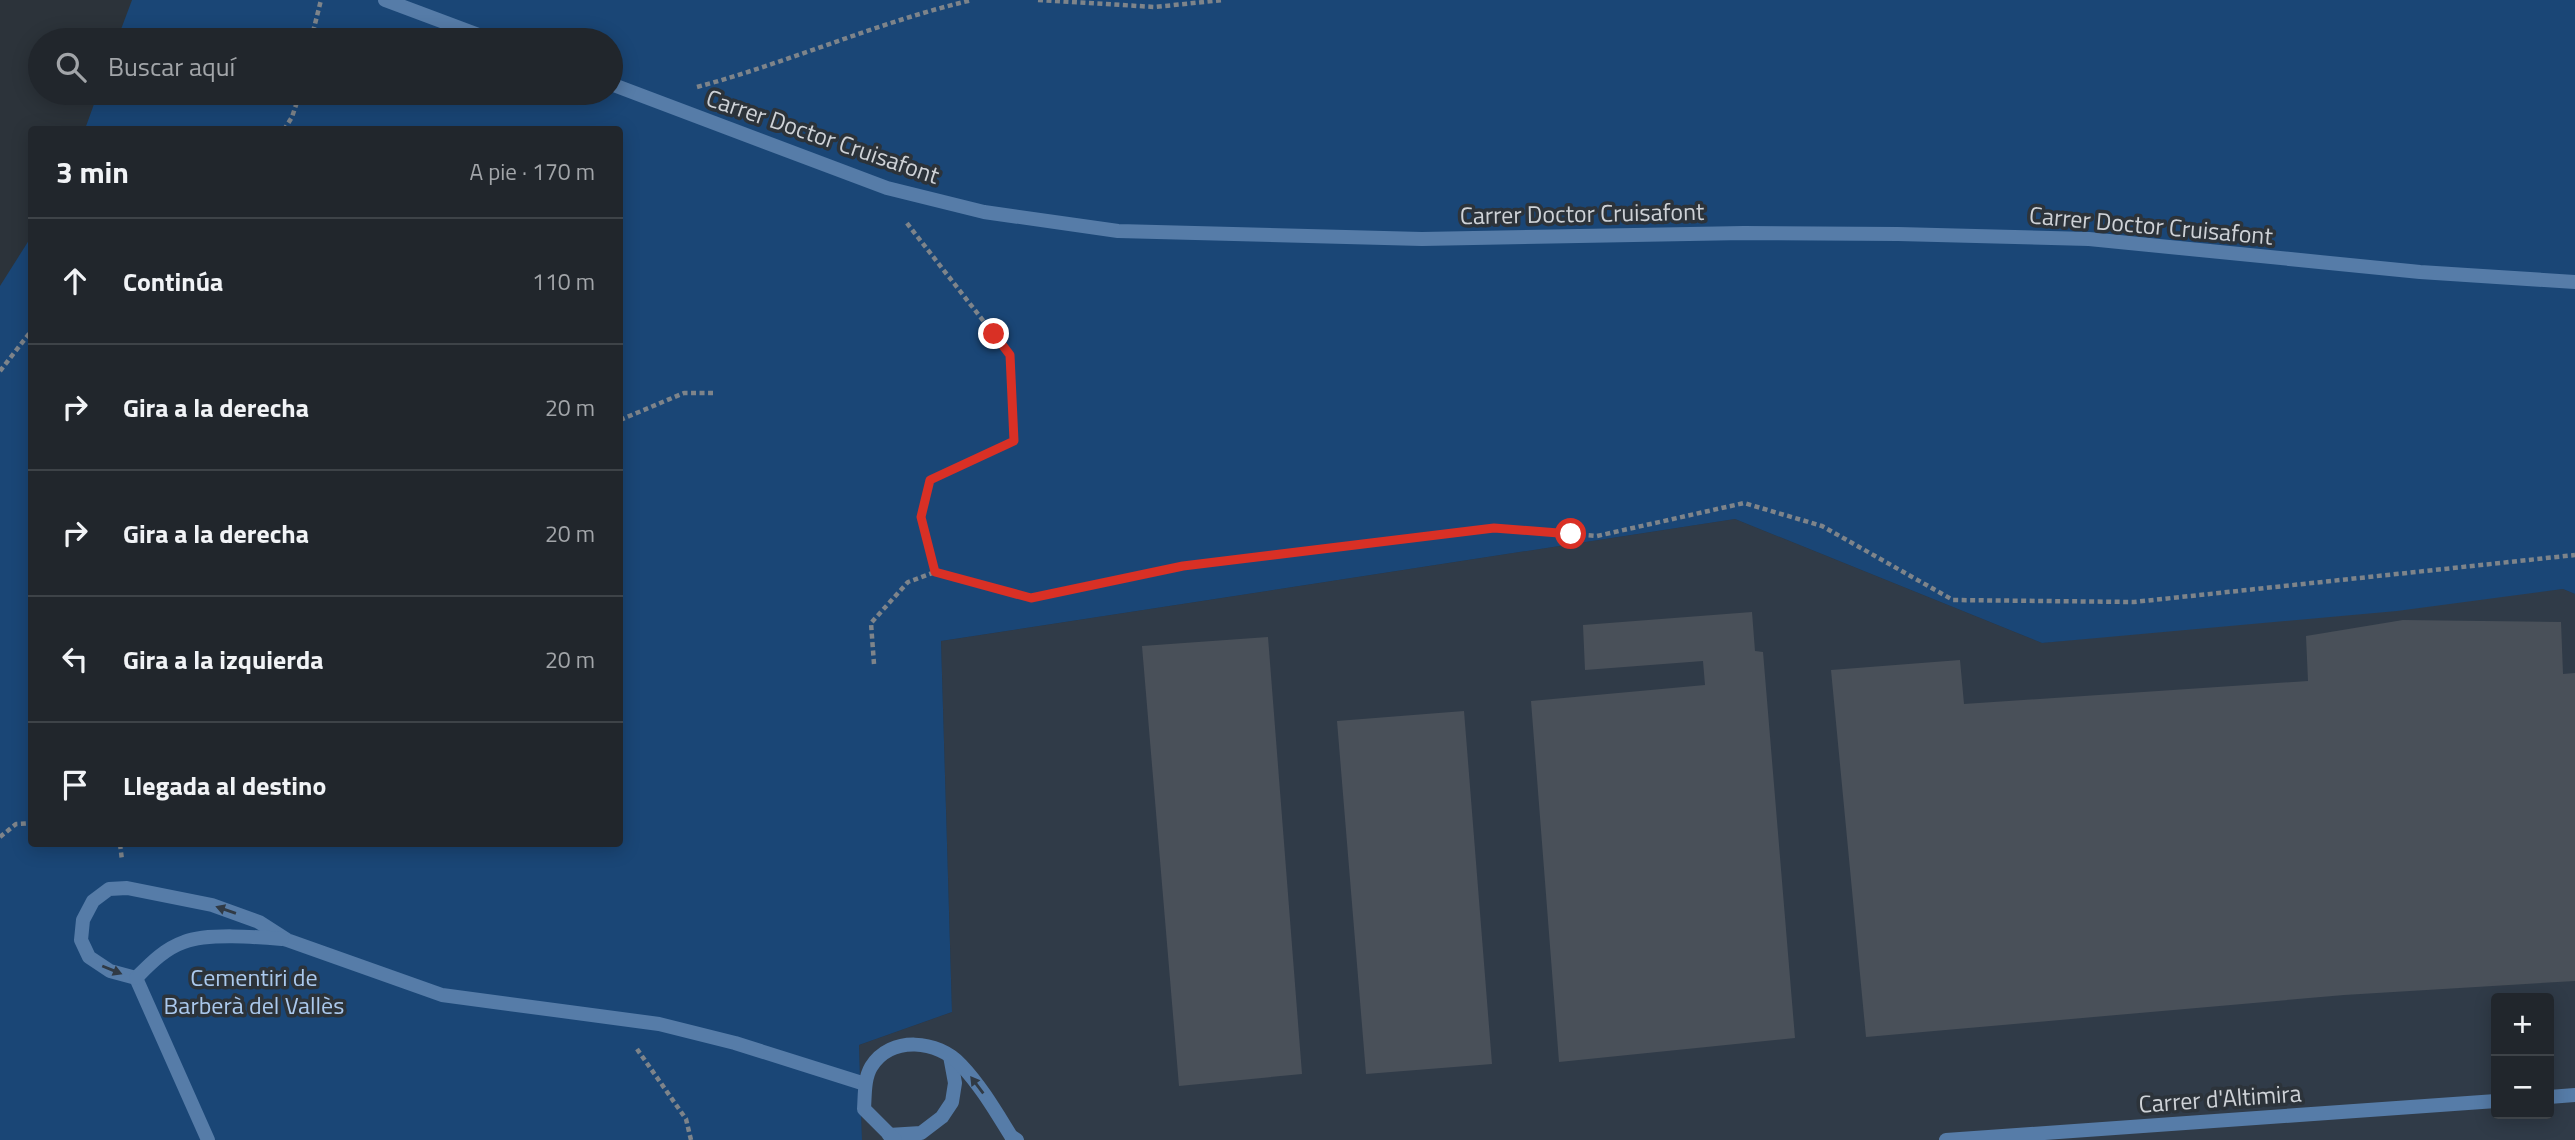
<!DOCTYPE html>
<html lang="es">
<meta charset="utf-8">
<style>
:root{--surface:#21262c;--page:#292e34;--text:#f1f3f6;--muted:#a2a5a9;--line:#3e4348}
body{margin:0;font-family:"Titillium Web",sans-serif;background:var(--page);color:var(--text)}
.controls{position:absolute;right:21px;bottom:21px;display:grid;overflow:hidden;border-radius:7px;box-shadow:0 4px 18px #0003}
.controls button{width:63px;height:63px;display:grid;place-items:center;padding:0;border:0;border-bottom:2px solid var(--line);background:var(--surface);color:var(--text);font:35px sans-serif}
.stop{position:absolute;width:21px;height:21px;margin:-16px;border:5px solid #d93025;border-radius:50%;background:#fff}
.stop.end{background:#d93025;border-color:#fff;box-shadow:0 2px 7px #0008}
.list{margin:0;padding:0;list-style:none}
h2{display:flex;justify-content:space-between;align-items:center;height:91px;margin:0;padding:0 28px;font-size:30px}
h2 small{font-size:23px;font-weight:400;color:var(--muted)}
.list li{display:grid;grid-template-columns:46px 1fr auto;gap:21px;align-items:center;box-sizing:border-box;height:126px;padding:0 28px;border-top:2px solid var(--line)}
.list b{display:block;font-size:26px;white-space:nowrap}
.list em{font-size:23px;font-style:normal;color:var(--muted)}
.icon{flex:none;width:38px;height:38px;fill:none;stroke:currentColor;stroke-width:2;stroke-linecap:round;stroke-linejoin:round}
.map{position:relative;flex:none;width:2575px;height:1140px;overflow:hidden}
.search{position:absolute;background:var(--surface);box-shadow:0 4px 18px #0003;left:28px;top:28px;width:595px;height:77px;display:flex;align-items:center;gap:18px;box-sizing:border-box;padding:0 24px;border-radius:38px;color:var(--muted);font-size:26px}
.panel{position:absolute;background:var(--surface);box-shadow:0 4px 18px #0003;left:28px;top:126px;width:595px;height:721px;border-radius:7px}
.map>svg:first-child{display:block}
</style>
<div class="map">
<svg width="2575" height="1140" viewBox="0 0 2575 1140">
<rect width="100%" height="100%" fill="#2c333a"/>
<path fill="#303b48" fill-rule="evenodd" d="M1735 519 2042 643 2563 589 2575 594V1140H862L859 1045 952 1012 941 641ZM2496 998H2549V1114H2496Z"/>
<path fill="#1a4676" d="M132 0H2575V594L2563 589 2397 611 2042 643 1735 519 941 641 952 1012 859 1045 862 1140H0V286L31 237 32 844H620V130L85 129 98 93H611V40H117Z"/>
<g fill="#495059">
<path d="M1752 612 1755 651 1763 652 1795 1038 1559 1062 1531 701 1705 685 1703 661 1585 670 1583 625Z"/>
<path d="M2403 620 2561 622 2563 674 2575 673V981L2344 995 1866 1037 1831 670 1960 660 1964 704 2308 681 2306 636Z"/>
<path d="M1268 637 1302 1074 1179 1086 1142 646Z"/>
<path d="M1464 711 1492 1064 1366 1074 1337 721Z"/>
</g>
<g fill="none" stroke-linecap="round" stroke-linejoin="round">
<g stroke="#7e848a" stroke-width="4.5" stroke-dasharray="5 3.5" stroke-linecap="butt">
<path d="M1038 0 1155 7 1223 0"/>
<path d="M311 40 321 0"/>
<path d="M697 87C790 62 878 22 972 0"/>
<path d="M284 130 292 117 300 93"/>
<path d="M0 371 32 330"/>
<path d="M620 420 684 393H713"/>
<path d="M935 572 1031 598 1183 566 1494 528 1597 536 1744 503 1822 526 1953 600 2134 602 2575 555"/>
<path d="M874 664 871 623 908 582 935 572 921 517 930 480 1014 441 1010 355 906 222"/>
<path d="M0 837 16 824 32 823"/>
<path d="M120 844 122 860"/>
<path d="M637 1049 686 1119 691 1140"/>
</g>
<g stroke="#567ca8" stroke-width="14">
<path d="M136 978 110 971 89 957 81 940 83 920 93 901 109 889 127 888 212 905 259 922 287 940 442 995 659 1024 735 1043 865 1084"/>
<path d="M136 978 208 1140"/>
<path d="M136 978C150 964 164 949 184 942 207 933 257 937 282 939"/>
</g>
<g stroke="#567ca8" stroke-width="14">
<path d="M385 0 492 40"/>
<path d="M611 84 887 188 984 212 1118 231 1422 239 1744 233 1898 234 2089 239 2420 272 2575 282"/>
<path d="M2549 1097 2575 1095"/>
<path d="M889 1135 921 1133 942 1117 952 1102 955 1083 950 1056"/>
<path d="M895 1140 864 1109C865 1095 864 1079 871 1067 891 1035 938 1040 961 1065 981 1086 996 1112 1011 1136L1017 1140"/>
<path d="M1946 1140 2496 1101"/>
</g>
</g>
<defs><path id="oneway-solid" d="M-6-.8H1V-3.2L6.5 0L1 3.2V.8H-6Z" transform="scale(1.75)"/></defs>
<g fill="#303a45">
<use href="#oneway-solid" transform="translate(226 910) rotate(-161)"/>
<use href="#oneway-solid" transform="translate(112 970) rotate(22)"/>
<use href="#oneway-solid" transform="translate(977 1085) rotate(-127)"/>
</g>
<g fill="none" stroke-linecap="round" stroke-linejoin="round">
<path stroke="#d93025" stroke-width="9" d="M994 334 1010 355 1014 441 930 480 921 517 935 572 1031 598 1183 566 1494 528 1571 534"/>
</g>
<g text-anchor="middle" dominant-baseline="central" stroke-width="7" stroke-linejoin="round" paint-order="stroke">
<g font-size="24" fill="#ced2d7" stroke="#2c333a">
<text transform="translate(823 136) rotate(19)">Carrer Doctor Cruisafont</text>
<text transform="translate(1582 213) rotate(-1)">Carrer Doctor Cruisafont</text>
<text transform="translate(2151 225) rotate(5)">Carrer Doctor Cruisafont</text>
<text transform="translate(2220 1098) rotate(-4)">Carrer d'Altimira</text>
</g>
<g font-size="24" fill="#abc9ed" stroke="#2c333a">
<text x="254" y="977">Cementiri de<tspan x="254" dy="28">Barberà del Vallès</tspan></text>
</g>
</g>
</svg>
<div class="controls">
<button>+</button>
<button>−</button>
</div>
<div class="stop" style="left:1571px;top:534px"></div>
<div class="stop end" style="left:994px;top:334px"></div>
<div class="search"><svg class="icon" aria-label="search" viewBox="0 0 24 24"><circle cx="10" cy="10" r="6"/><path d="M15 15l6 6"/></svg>Buscar aquí</div>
<section class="panel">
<h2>3 min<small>A pie · 170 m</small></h2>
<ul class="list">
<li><svg class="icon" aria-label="ahead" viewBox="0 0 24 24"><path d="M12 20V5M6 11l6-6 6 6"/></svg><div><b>Continúa</b></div><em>110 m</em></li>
<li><svg class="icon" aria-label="right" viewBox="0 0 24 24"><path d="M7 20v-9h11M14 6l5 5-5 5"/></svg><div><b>Gira a la derecha</b></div><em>20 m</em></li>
<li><svg class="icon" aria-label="right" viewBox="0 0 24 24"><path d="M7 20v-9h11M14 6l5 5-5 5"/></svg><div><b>Gira a la derecha</b></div><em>20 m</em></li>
<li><svg class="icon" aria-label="left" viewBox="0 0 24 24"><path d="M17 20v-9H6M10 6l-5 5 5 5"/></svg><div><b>Gira a la izquierda</b></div><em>20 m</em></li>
<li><svg class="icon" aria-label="arrive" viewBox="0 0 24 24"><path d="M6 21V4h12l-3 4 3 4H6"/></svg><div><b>Llegada al destino</b></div></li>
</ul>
</section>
</div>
